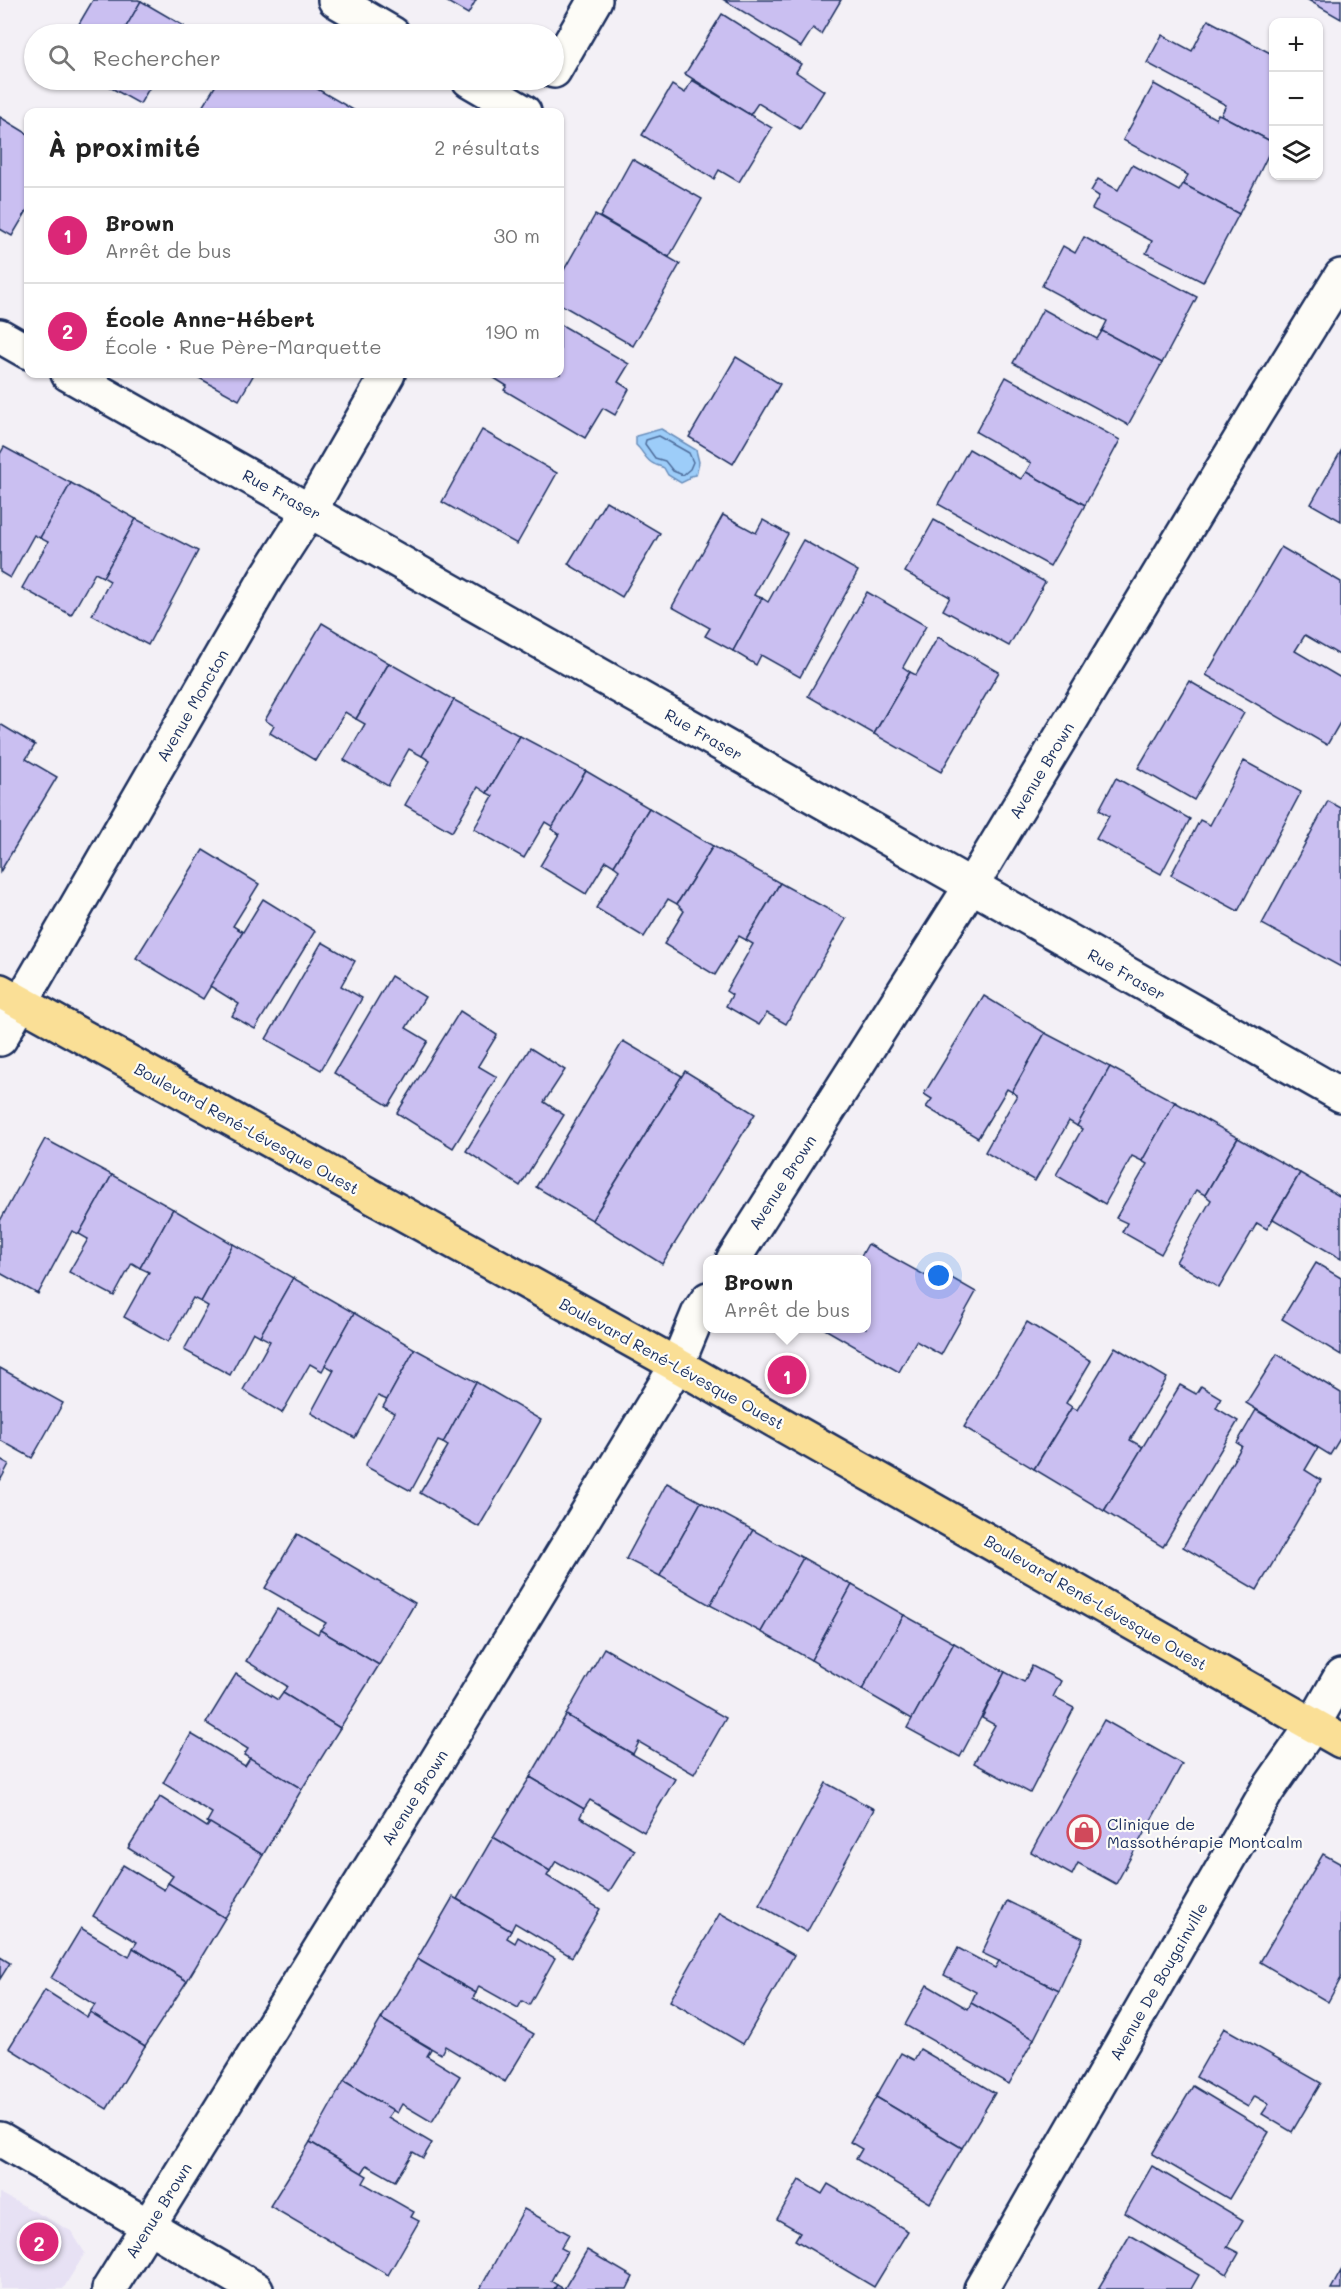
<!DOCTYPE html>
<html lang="fr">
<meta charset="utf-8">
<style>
:root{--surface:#fff;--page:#f2f2f2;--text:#222;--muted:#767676;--line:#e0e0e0;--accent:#db2777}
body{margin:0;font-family:Mali,sans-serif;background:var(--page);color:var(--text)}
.controls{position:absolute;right:18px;top:18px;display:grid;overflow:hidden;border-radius:12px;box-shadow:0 2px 4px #0004}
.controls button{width:54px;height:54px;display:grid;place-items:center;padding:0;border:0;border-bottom:2px solid var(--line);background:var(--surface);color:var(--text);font:30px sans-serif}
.you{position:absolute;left:939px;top:1276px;width:21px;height:21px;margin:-15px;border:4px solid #fff;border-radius:50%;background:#1a73e8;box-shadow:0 0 0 9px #1a73e833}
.badge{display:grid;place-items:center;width:39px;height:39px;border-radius:50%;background:var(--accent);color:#fff;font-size:20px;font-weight:700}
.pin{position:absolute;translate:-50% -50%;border:3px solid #fff;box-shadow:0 2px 6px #0006}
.popup{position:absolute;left:703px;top:1255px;width:168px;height:78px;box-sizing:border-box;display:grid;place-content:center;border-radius:12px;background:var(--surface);filter:drop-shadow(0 2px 4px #0005);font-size:20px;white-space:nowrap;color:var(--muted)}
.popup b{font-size:22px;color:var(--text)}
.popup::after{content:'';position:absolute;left:50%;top:100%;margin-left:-12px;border:12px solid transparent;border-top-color:var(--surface)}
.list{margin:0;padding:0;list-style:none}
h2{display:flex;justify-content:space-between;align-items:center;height:78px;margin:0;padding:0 24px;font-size:26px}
h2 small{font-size:20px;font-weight:400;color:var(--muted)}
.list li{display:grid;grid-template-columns:39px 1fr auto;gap:18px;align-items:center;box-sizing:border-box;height:96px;padding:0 24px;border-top:2px solid var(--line)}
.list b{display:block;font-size:22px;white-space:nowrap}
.list p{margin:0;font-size:20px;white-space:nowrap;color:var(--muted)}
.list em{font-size:20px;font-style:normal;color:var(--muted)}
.icon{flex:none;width:33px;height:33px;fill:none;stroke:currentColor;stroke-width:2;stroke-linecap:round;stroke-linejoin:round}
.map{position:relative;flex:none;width:1341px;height:2289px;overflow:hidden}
.search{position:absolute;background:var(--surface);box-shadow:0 2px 4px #0004;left:24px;top:24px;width:540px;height:66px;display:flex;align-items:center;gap:15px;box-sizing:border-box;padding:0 21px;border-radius:33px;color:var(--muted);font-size:22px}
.panel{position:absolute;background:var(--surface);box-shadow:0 2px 4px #0004;left:24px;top:108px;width:540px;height:270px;border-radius:12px}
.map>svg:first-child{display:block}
</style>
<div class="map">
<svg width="1341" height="2289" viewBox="0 0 1341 2289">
<rect width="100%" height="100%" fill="#f3f0f6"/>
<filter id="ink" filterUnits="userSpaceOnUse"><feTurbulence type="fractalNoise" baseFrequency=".0167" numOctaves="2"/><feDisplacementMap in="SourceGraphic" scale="12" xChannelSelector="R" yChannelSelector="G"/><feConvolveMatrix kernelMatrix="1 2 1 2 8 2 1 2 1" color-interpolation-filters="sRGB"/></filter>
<g filter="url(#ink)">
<path fill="#e7e1f4" d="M0 2193 71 2231 85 2253 63 2289H0Z"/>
<path fill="#9dcdf9" stroke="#698ebb" stroke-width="1.5" d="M661 429 696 450 699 462 696 475 690 476 689 479 681 483 668 475 664 468C661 466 657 466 654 464 646 461 643 451 636 445V436Z"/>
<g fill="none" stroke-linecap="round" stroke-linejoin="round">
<path stroke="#4f6e9c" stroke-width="1.5" d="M659 436 689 453 693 462 690 469 683 475 673 471 665 461 655 458 645 444 646 440Z"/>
</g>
<g fill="#cabff1" stroke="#1b2f5e" stroke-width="1.5">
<path d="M93 0H138L141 1 122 34H73Z"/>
<path d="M444 0H476L468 14Z"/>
<path d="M724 0H841L821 34 813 28 801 47Z"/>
<path d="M1308 0H1341V19Z"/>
<path d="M141 1 184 26 179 34H122Z"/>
<path d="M722 14 801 64 796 72 824 91 800 129 758 103 750 115 685 74Z"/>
<path d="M1208 20 1274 55V143L1221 115 1226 105 1147 63 1162 35 1192 51Z"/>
<path d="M97 80H154L140 104Z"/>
<path d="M219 80H302L357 112H199Z"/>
<path d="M692 80 772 128 739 182 719 170 714 179 642 135 672 85 685 93Z"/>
<path d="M1154 84 1216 119 1218 114 1221 115 1274 143 1239 214 1183 184 1188 175 1123 140Z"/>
<path d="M0 117 28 134V209L12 236 0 229Z"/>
<path d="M632 159 702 199 669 257 600 217Z"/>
<path d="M1132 165 1179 191 1183 184 1239 214 1203 282 1146 253 1152 241 1092 209 1099 196 1091 191 1098 179 1118 190Z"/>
<path d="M595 215 680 264 633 346 560 304V277Z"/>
<path d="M1084 237 1197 297 1162 363 1102 331 1107 321 1042 286 1063 246 1075 253Z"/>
<path d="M1043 309 1097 339 1102 331 1162 363 1128 425 1013 363Z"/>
<path d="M560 324 629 364 618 382 629 389 615 415 603 408 585 438 504 390 507 386 491 376 493 374H560Z"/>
<path d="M736 357 780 384 733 464 689 437Z"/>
<path d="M192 374H254L239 400Z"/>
<path d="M1006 377 1120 440 1085 505 1026 472 1031 463 976 432Z"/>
<path d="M482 430 557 473 517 544 442 502Z"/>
<path d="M4 447 71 483 40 538 34 535 10 578 0 572V454Z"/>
<path d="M969 449 1021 479 1026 472 1085 505 1050 566 938 504Z"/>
<path d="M1341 451V521L1311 504Z"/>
<path d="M71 483 136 519 103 577 95 573 71 615 22 588 48 542 40 538Z"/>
<path d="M606 501 660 533 622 597 568 564Z"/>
<path d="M723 515 756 533 763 520 788 534 754 595 762 598 733 651 705 636 710 628 672 607Z"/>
<path d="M136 519 198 551 148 645 92 615 110 581 103 577Z"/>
<path d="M934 520 1045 582 1009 646 943 610 950 597 905 572Z"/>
<path d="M803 540 858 571 800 677 761 655 756 665 733 651 762 598 768 602Z"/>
<path d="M1281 547 1341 582V656L1305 635 1295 651 1341 678V721L1327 745 1206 675Z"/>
<path d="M867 592 926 626 903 667 910 672 874 734 808 696Z"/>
<path d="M322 623 389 663 356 719 345 712 316 761 270 733 274 726 265 720Z"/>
<path d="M938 637 999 672 941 772 874 734 910 672 916 675Z"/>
<path d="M389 663 454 700 422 756 409 749 388 786 344 760 365 724 356 719Z"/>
<path d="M1189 681 1244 713 1194 800 1138 768Z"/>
<path d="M454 700 520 736 487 793 478 787 452 832 405 805 430 761 422 756Z"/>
<path d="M0 724 35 745 26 759 57 777 0 872Z"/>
<path d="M520 736 586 771 553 827 545 822 524 858 474 829 493 796 487 793Z"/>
<path d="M1244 761 1301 792 1238 911 1171 875 1200 820 1210 825Z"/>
<path d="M586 771 649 808 614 866 606 861 586 894 540 866 559 834 551 829Z"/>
<path d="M1116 778 1190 819 1161 874 1096 839 1109 816 1099 810Z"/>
<path d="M1328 801 1341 808V967L1262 924Z"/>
<path d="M649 808 713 846 677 904 668 899 644 937 596 908 619 870 614 866Z"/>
<path d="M713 846 780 883 746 940 739 936 715 975 664 944 684 911 677 904Z"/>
<path d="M203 850 259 884 233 926 243 932 203 999 136 958Z"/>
<path d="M780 883 846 919 786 1024 767 1013 759 1025 726 1006 732 995 726 991 753 944 746 940Z"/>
<path d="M263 899 315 931 255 1029 232 1016 239 1004 210 986Z"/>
<path d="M322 942 355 961 341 986 362 998 321 1070 266 1039Z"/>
<path d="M391 976 425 997 406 1028 428 1041 389 1106 334 1073Z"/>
<path d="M984 996 1045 1033 1012 1092 1007 1089 978 1138 926 1107 932 1099 924 1094Z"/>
<path d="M460 1011 497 1035 478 1066 497 1077 453 1148 397 1113Z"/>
<path d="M1045 1033 1110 1067 1077 1126 1069 1121 1035 1181 985 1152 1017 1095 1012 1092Z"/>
<path d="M623 1041 682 1076 592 1220 536 1187Z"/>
<path d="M530 1048 565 1070 544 1102 564 1115 520 1186 466 1151Z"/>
<path d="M1110 1067 1175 1102 1142 1161 1132 1156 1105 1204 1056 1175 1082 1129 1077 1126Z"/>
<path d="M685 1071 755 1114 662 1264 592 1220Z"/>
<path d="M1175 1102 1238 1138 1205 1195 1196 1190 1161 1254 1122 1232 1127 1223 1116 1218 1147 1164 1142 1161Z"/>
<path d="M1238 1138 1300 1173 1267 1229 1257 1223 1219 1288 1176 1262 1211 1200 1205 1195Z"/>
<path d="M45 1139 112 1175 79 1234 72 1231 38 1294 0 1273V1221Z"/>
<path d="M1300 1173 1341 1197V1259L1273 1219Z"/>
<path d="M112 1175 173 1209 140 1268 132 1263 114 1296 69 1272 88 1239 79 1234Z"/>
<path d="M173 1209 233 1244 201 1302 193 1298 168 1342 124 1317 149 1272 140 1268Z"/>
<path d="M233 1244 293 1278 260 1336 253 1332 230 1375 184 1350 208 1306 201 1302Z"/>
<path d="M868 1244 937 1282 943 1273 976 1292 941 1355 916 1341 899 1372 823 1328H866V1260H859Z"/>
<path d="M1316 1263 1341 1278V1355L1282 1319Z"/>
<path d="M293 1278 354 1313 322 1371 310 1364 282 1413 243 1390 270 1341 260 1336Z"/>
<path d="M354 1313 415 1349 387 1400 378 1396 355 1438 311 1413 334 1370 325 1365Z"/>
<path d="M1027 1322 1091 1361 1066 1403 1072 1407 1034 1469 964 1427Z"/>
<path d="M1115 1347 1167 1378 1130 1440 1143 1447 1104 1511 1034 1469 1072 1407 1077 1410Z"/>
<path d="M415 1349 476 1382 443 1443 438 1441 411 1491 365 1466 394 1413 383 1407Z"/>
<path d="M1277 1354 1341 1393V1437L1330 1455 1246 1403Z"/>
<path d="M0 1368 63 1403 32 1458 0 1440Z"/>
<path d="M476 1382 541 1420 479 1527 420 1493 448 1446 443 1443Z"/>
<path d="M1180 1385 1196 1394 1201 1386 1221 1398 1216 1408 1238 1421 1163 1547 1104 1511Z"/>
<path d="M1256 1410 1318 1448 1305 1470 1321 1480 1257 1590 1183 1547 1242 1446 1237 1443Z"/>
<path d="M0 1459 9 1464 0 1481Z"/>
<path d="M667 1483 701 1502 660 1576 626 1559Z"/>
<path d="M701 1502 753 1530 710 1605 660 1576Z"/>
<path d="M753 1530 803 1558 761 1632 710 1605Z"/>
<path d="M297 1534 415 1603 379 1665 320 1630 326 1623 265 1588Z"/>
<path d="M803 1558 852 1585 811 1660 761 1632Z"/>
<path d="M852 1585 904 1615 862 1690 811 1660Z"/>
<path d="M277 1609 318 1634 320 1630 379 1665 340 1728 283 1693 287 1686 246 1661Z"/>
<path d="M904 1615 954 1643 912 1719 862 1690Z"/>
<path d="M954 1643 1005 1672 960 1757 907 1728Z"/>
<path d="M604 1648 726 1718 694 1774 639 1742 633 1754 566 1715Z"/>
<path d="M1032 1666 1061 1681 1053 1697 1074 1708 1030 1793 974 1763 995 1725 982 1718 1005 1672 1024 1682Z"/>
<path d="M236 1674 278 1700 283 1693 340 1728 302 1789 244 1755 248 1749 206 1723Z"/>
<path d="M566 1715 675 1779 644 1832 590 1800 584 1809 530 1777Z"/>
<path d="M1104 1720 1182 1764 1116 1884 1078 1863 1072 1875 1031 1852Z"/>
<path d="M191 1734 245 1766 250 1758 302 1789 263 1855 207 1822 212 1813 163 1783Z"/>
<path d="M530 1777 584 1809 580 1817 635 1850 609 1892 556 1861 550 1871 493 1837Z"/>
<path d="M826 1783 874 1809 807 1932 759 1905Z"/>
<path d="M160 1797 207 1827 210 1823 263 1855 225 1918 168 1883 173 1876 128 1848Z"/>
<path d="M493 1837 550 1871 547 1876 600 1909 572 1957 515 1923 511 1931 457 1899Z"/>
<path d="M1323 1854 1341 1864V1978L1328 2002 1260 1962Z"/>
<path d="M123 1865 164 1890 168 1883 225 1918 187 1981 133 1948 137 1942 93 1916Z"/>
<path d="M453 1897 511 1931 507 1938 515 1943 518 1937 555 1958 529 2005 522 2001 518 2008 479 1986 476 1993 417 1959Z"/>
<path d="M1007 1901 1083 1938 1059 1990 982 1953Z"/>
<path d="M720 1913 794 1955 743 2044 670 2001Z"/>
<path d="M81 1928 129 1957 133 1948 187 1981 145 2046 90 2012 95 2005 51 1978Z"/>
<path d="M958 1948 995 1968 999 1961 1059 1990 1034 2039 971 2003 976 1992 944 1975Z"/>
<path d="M0 1957 10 1963 0 1979Z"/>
<path d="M417 1959 476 1993 473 1998 534 2034 505 2082 445 2046 441 2054 381 2019Z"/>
<path d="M927 1985 968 2009 971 2003 1034 2039 1009 2084 905 2025Z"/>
<path d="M45 1990 87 2017 90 2012 145 2046 107 2109 9 2048Z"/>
<path d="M381 2019 431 2049 427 2056 460 2076 432 2122 402 2104 397 2113 344 2081Z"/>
<path d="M1224 2028 1321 2083 1292 2132 1262 2114 1269 2104 1255 2096 1248 2107 1196 2077Z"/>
<path d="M920 2049 995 2093 962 2148 876 2097 901 2053 914 2060Z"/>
<path d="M344 2081 393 2110 388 2117 432 2143 423 2158 413 2152 395 2181 367 2165 362 2173 310 2142Z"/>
<path d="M1193 2086 1269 2132 1229 2199 1152 2154Z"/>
<path d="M876 2097 962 2148 930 2203 856 2159 862 2149 850 2142Z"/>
<path d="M310 2142 367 2176 363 2183 414 2212 411 2217 419 2221 388 2275 270 2206Z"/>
<path d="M1152 2166 1243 2220 1227 2247 1239 2253 1227 2274 1125 2213Z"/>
<path d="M799 2180 822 2194 828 2184 908 2231 874 2287 795 2240 800 2232 777 2219Z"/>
<path d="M524 2209 569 2234 561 2248 567 2251 551 2281 557 2285 554 2289H480Z"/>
<path d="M1130 2235 1199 2275 1191 2289H1098Z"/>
<path d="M587 2250 633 2277 627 2289H554L557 2285 564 2289Z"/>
<path d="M1341 2271V2289H1331Z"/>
</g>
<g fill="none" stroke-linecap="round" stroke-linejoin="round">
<defs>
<g id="minor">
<path d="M335 0 393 34"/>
<path d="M554 71 595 0"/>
<path d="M469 80 524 112"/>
<path d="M0 336 28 352"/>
<path d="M68 374 1341 1095"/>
<path d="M0 1039 266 578 310 510 388 374"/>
<path d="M733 1260 971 886 1255 415 1341 276"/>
<path d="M0 2139 256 2289"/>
<path d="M109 2289 430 1772 677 1365 699 1312 708 1299"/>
<path d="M981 2289 1267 1791 1313 1725 1341 1676"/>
</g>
<path id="major" d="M0 991 677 1365 1341 1741"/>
</defs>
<use href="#minor" stroke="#1b2f5e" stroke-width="38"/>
<use href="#major" stroke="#1b2f5e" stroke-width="38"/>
<use href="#minor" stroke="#fdfcf7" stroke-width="33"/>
<use href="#major" stroke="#fadf96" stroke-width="33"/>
</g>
</g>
<defs>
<symbol id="shop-ring" viewBox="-11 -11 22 22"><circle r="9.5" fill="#fdfcf7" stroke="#d1495b" stroke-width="1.5"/><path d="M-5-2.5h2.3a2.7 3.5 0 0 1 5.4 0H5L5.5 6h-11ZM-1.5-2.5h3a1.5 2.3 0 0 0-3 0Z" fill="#d1495b"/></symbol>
</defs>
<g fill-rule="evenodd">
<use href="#shop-ring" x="1065" y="1813" width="38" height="38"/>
</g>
<g text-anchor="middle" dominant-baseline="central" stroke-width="4.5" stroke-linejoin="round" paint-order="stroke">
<g font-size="16" fill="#1b2f5e" stroke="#fdfcf7">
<text transform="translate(282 494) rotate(29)">Rue Fraser</text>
<text transform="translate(192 705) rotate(-60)">Avenue Moncton</text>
<text transform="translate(704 734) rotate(30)">Rue Fraser</text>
<text transform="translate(1041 770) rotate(-59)">Avenue Brown</text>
<text transform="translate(1127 974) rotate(30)">Rue Fraser</text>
<text transform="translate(247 1128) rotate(29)">Boulevard René-Lévesque Ouest</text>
<text transform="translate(782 1182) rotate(-57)">Avenue Brown</text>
<text transform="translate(672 1363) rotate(29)">Boulevard René-Lévesque Ouest</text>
<text transform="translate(1096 1602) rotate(30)">Boulevard René-Lévesque Ouest</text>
<text transform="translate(414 1797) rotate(-58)">Avenue Brown</text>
<text transform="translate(1158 1981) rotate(-60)">Avenue De Bougainville</text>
<text transform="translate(158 2210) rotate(-58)">Avenue Brown</text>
</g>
<g font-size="16" fill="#1b2f5e" stroke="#fdfcf7" text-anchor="start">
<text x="1107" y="1823">Clinique de<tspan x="1107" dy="18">Massothérapie Montcalm</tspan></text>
</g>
</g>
</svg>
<div class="controls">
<button>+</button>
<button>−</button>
<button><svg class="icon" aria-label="layers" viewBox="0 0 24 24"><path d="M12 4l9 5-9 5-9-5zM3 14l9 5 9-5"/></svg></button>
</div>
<div class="you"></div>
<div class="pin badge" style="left:787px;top:1375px">1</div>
<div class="popup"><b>Brown</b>Arrêt de bus</div>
<div class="pin badge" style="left:39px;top:2242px">2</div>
<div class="search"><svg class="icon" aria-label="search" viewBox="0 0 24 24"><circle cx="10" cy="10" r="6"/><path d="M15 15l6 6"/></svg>Rechercher</div>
<section class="panel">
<h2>À proximité<small>2 résultats</small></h2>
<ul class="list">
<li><span class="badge">1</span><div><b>Brown</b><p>Arrêt de bus</p></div><em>30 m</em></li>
<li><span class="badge">2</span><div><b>École Anne-Hébert</b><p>École · Rue Père-Marquette</p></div><em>190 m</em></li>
</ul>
</section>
</div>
